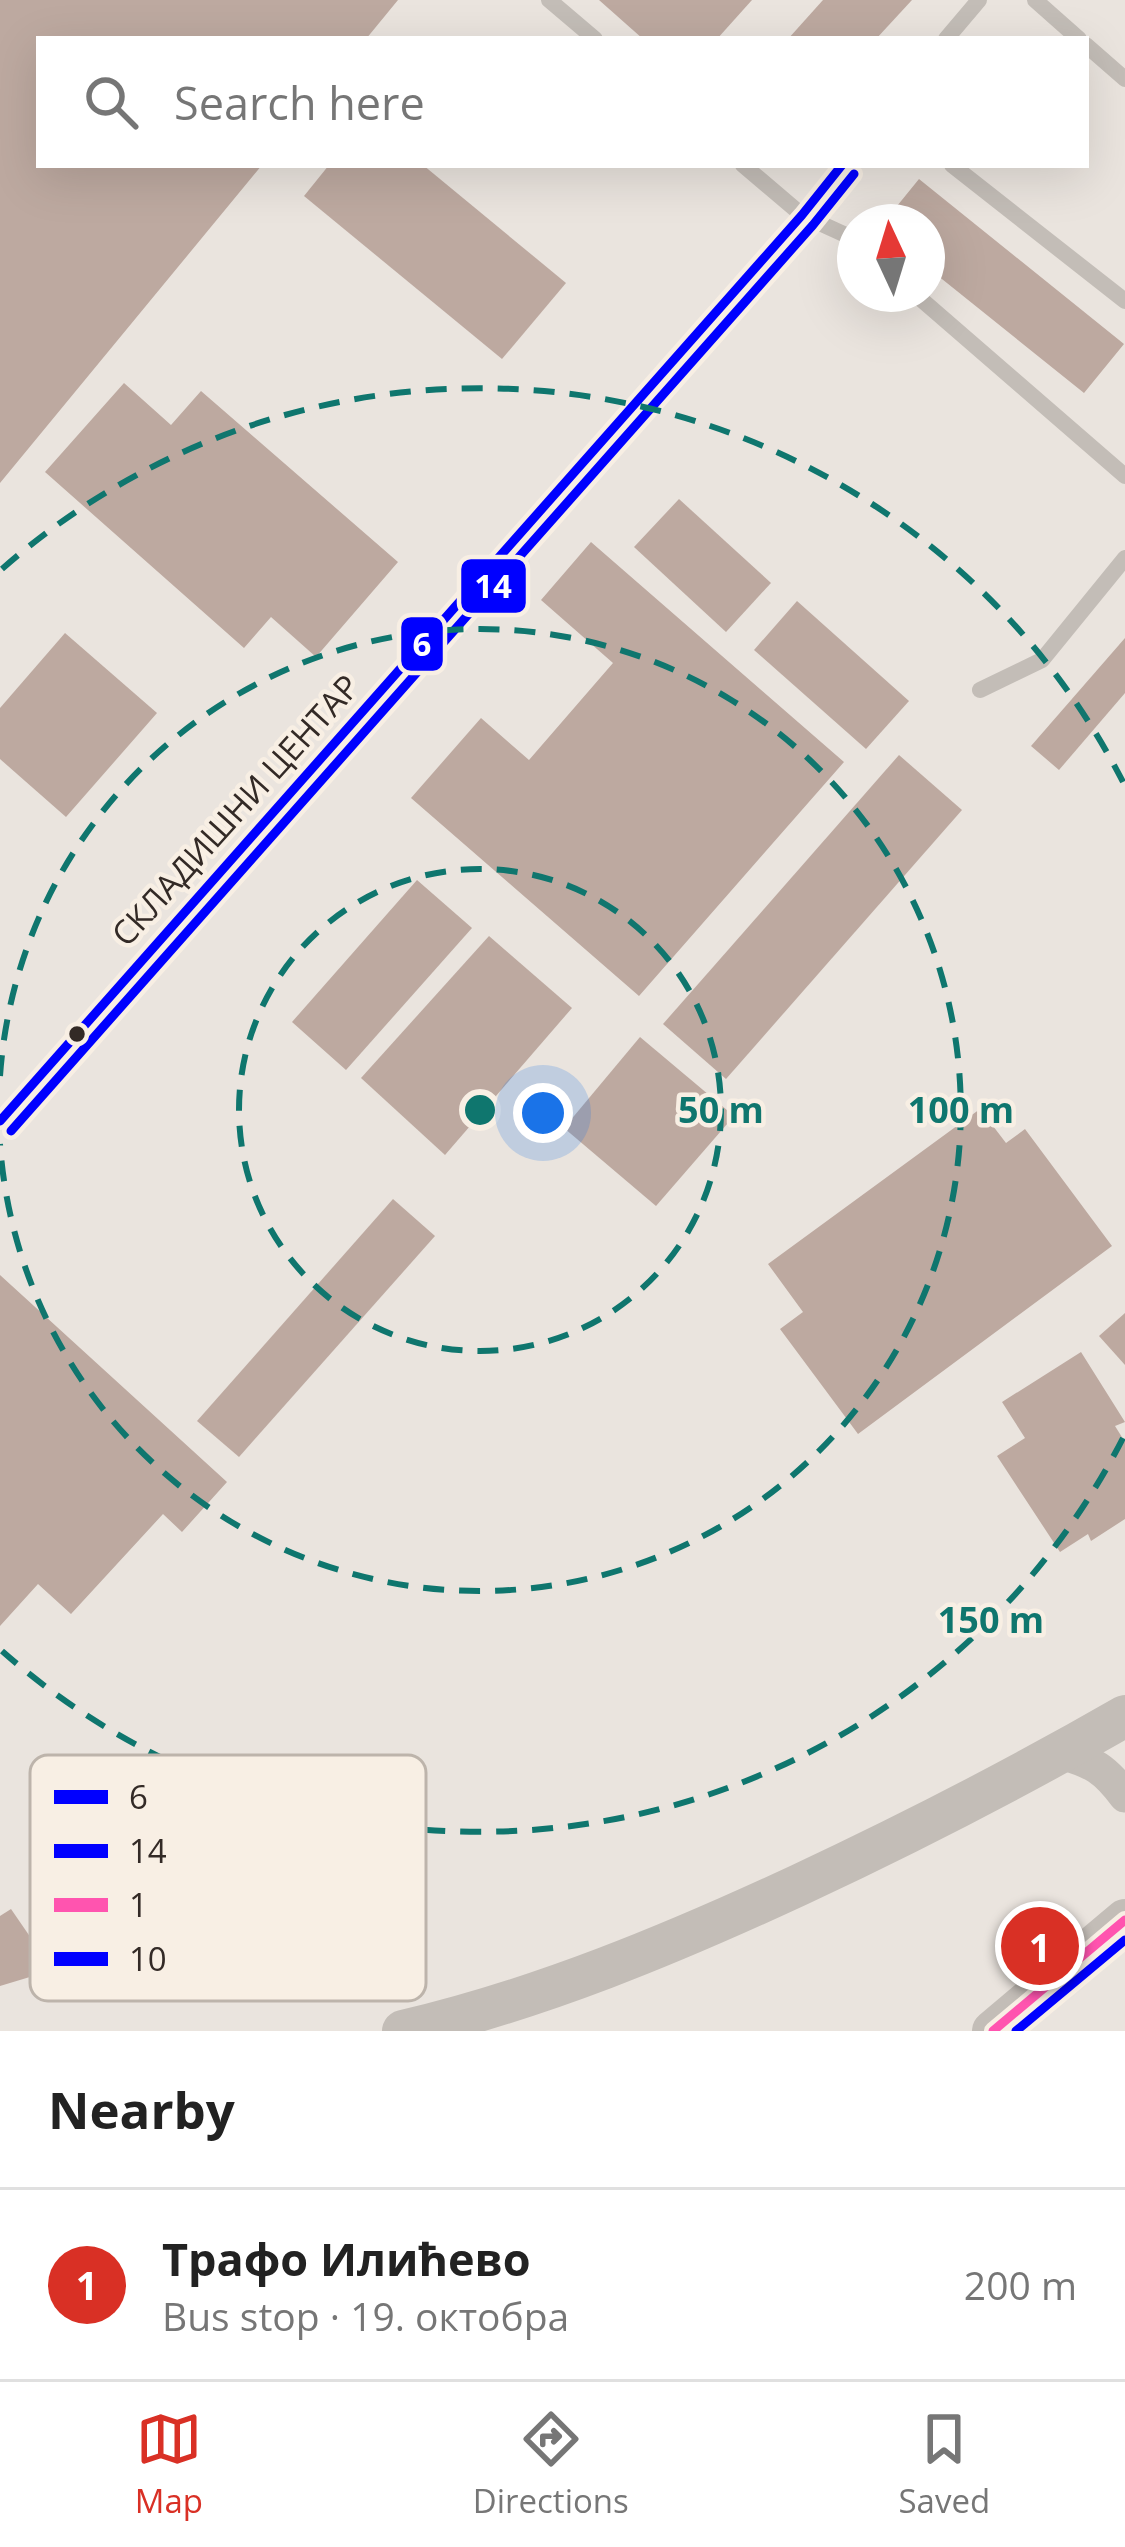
<!DOCTYPE html>
<meta charset="utf-8">
<style>
:root{--surface:#fff;--page:#f6f6f6;--text:#222;--muted:#767676;--line:#e0e0e0;--accent:#d93025}
body{margin:0;font-family:"Open Sans",sans-serif;background:var(--page);color:var(--text)}
.compass{position:absolute;left:837px;top:204px;width:108px;height:108px;border-radius:50%;background:var(--surface);box-shadow:0 12px 48px #0002;rotate:356deg}
.you{position:absolute;left:543px;top:1113px;width:42px;height:42px;margin:-30px;border:9px solid #fff;border-radius:50%;background:#1a73e8;box-shadow:0 0 0 18px #1a73e833}
.badge{display:grid;place-items:center;width:78px;height:78px;border-radius:50%;background:var(--accent);color:#fff;font-size:39px;font-weight:700}
.pin{position:absolute;translate:-50% -50%;border:6px solid #fff;box-shadow:0 3px 12px #0006}
.list{margin:0;padding:0;list-style:none}
h2{display:flex;justify-content:space-between;align-items:center;height:156px;margin:0;padding:0 48px;font-size:51px}
h2 small{font-size:39px;font-weight:400;color:var(--muted)}
.list li{display:grid;grid-template-columns:78px 1fr auto;gap:36px;align-items:center;box-sizing:border-box;height:192px;padding:0 48px;border-top:3px solid var(--line)}
.list b{display:block;font-size:45px;white-space:nowrap}
.list p{margin:0;font-size:39px;white-space:nowrap;color:var(--muted)}
.list em{font-size:39px;font-style:normal;color:var(--muted)}
.icon{flex:none;width:66px;height:66px;fill:none;stroke:currentColor;stroke-width:2;stroke-linecap:round;stroke-linejoin:round}
.map{position:relative;flex:none;width:1125px;height:2031px;overflow:hidden}
.search{position:absolute;background:var(--surface);box-shadow:0 12px 48px #0002;left:36px;right:36px;top:36px;height:132px;display:flex;align-items:center;gap:30px;box-sizing:border-box;padding:0 42px;border-radius:0px;color:var(--muted);font-size:45px}
.sheet{height:348px;background:var(--surface)}
nav{display:flex;justify-content:space-around;align-items:center;box-sizing:border-box;height:168px;border-top:3px solid var(--line);background:var(--surface);font-size:33px;color:var(--muted)}
nav a{display:grid;justify-items:center;gap:6px}
nav .on{color:var(--accent)}
.map>svg:first-child{display:block}
</style>
<div class="map">
<svg width="1125" height="2031" viewBox="0 0 1125 2031">
<rect width="100%" height="100%" fill="#eae4de"/>
<g fill="#bda9a0">
<path d="M0 0H398L366 39H39V165H262L0 483Z"/>
<path d="M599 0H752L717 39H643Z"/>
<path d="M823 0H912L876 39H788Z"/>
<path d="M329 165H423L566 283 502 359 304 196Z"/>
<path d="M919 179 1124 344 1084 393 927 267V222H884Z"/>
<path d="M124 383 171 425 201 391 398 562 316 657 271 617 244 648 45 472Z"/>
<path d="M679 499 771 583 726 632 634 547Z"/>
<path d="M591 542 844 762 639 996 411 798 481 718 529 760 613 663 541 600Z"/>
<path d="M797 601 909 701 866 749 754 650Z"/>
<path d="M65 633 157 713 66 817 0 759V708Z"/>
<path d="M1125 638V693L1059 770 1031 746Z"/>
<path d="M899 755 962 810 726 1079 663 1024Z"/>
<path d="M417 880 472 928 346 1070 292 1022Z"/>
<path d="M489 936 572 1008 445 1155 361 1078Z"/>
<path d="M640 1037 734 1116 656 1206 564 1128Z"/>
<path d="M980 1109 1006 1143 1025 1129 1112 1246 858 1434 780 1329 803 1312 768 1264Z"/>
<path d="M393 1199 435 1236 239 1457 197 1421Z"/>
<path d="M0 1275 227 1482 182 1532 163 1514 71 1614 38 1584 0 1626Z"/>
<path d="M1125 1313V1365L1099 1336Z"/>
<path d="M1081 1352 1125 1422 1115 1426 1125 1442V1519L1091 1541 1088 1534 1060 1552 997 1456 1025 1438 1002 1402Z"/>
<path d="M11 1909 53 1970 0 1986V1916Z"/>
</g>
<g fill="none" stroke-linecap="round" stroke-linejoin="round">
<g stroke="#c3bdb7" stroke-width="16">
<path d="M549 0 595 39"/>
<path d="M1035 0 1079 39"/>
<path d="M946 39 979 0"/>
<path d="M1086 45 1125 79"/>
<path d="M743 165 802 215 848 236 855 242"/>
<path d="M952 165 1125 301"/>
<path d="M915 294 1125 476"/>
<path d="M980 690 1042 660 1125 558"/>
<path d="M0 1121 802 215 842 165"/>
</g>
<path stroke="#c3bdb7" stroke-width="33" d="M1061 1753C1093 1762 1105 1769 1125 1796"/>
<g stroke="#c3bdb7" stroke-width="42">
<path d="M403 2031C540 1999 672 1944 799 1885 910 1833 1019 1777 1125 1716"/>
<path d="M993 2031 1125 1920"/>
</g>
<defs>
<path id="bus-1" d="M0 1121 802 215 842 165"/>
<path id="bus-2" d="M11 1131 813 225 854 174"/>
<path id="bus-3" d="M993 2031 1125 1920"/>
<path id="bus-4" d="M1016 2031 1125 1940"/>
</defs>
<use href="#bus-1" stroke="#f8efe4" stroke-width="18"/>
<use href="#bus-2" stroke="#f8efe4" stroke-width="18"/>
<use href="#bus-3" stroke="#f8efe4" stroke-width="18"/>
<use href="#bus-4" stroke="#f8efe4" stroke-width="18"/>
<use href="#bus-1" stroke="#00f" stroke-width="9"/>
<use href="#bus-2" stroke="#00f" stroke-width="9"/>
<use href="#bus-3" stroke="#ff54af" stroke-width="9"/>
<use href="#bus-4" stroke="#00f" stroke-width="9"/>
</g>
<g fill="none" stroke="#0f766e" stroke-width="6" stroke-dasharray="21 15">
<circle cx="480" cy="1110" r="241"/>
<path d="M0 1076A481 481 0 1 1 0 1144"/>
<path d="M1123 1438A722 722 0 0 1 2 1651M2 569A722 722 0 0 1 1123 782"/>
</g>
<circle fill="#332a26" stroke="#f8efe4" stroke-width="4.5" cx="77" cy="1034" r="10"/>
<g text-anchor="middle" dominant-baseline="central" stroke-width="9" stroke-linejoin="round" paint-order="stroke">
<g font-size="33" fill="#332a26" stroke="#f8efe4">
<text transform="translate(235 810) rotate(-48)">СКЛАДИШНИ ЦЕНТАР</text>
</g>
</g>
<rect x="30" y="1755" width="396" height="246" rx="18" fill="#f8efe4" stroke="#bdb4ab" stroke-width="3"/>
<rect x="54" y="1790" width="54" height="14" fill="#00f"/>
<rect x="54" y="1844" width="54" height="14" fill="#00f"/>
<rect x="54" y="1898" width="54" height="14" fill="#ff54af"/>
<rect x="54" y="1952" width="54" height="14" fill="#00f"/>
<g font-size="33" fill="#332a26">
<text x="129" y="1809">6</text>
<text x="129" y="1863">14</text>
<text x="129" y="1917">1</text>
<text x="129" y="1971">10</text>
</g>
<circle cx="480" cy="1110" r="18" fill="#0f766e" stroke="#f8efe4" stroke-width="6"/>
<g font-size="36" text-anchor="middle" font-weight="bold" fill="#0f766e" stroke="#f8efe4" stroke-width="9" stroke-linejoin="round" paint-order="stroke">
<text x="721" y="1123">50 m</text>
<text x="961" y="1123">100 m</text>
<text x="991" y="1633">150 m</text>
</g>
<g stroke="#f8efe4" stroke-width="4.5">
<rect x="459" y="557" width="69" height="58" rx="12" fill="#00f"/>
<rect x="399" y="615" width="46" height="58" rx="12" fill="#00f"/>
</g>
<g font-size="33" text-anchor="middle" font-weight="bold" fill="#fff">
<text x="493" y="598">14</text>
<text x="422" y="656">6</text>
</g>
</svg>
<svg class="compass" viewBox="-18 -18 36 36"><path d="M0-13l5 13h-10z" fill="#e53935"/><path d="M0 13l5-13h-10z" fill="#767676"/></svg>
<div class="you"></div>
<div class="pin badge" style="left:1040px;top:1946px">1</div>
<div class="search"><svg class="icon" aria-label="search" viewBox="0 0 24 24"><circle cx="10" cy="10" r="6"/><path d="M15 15l6 6"/></svg>Search here</div>
</div>
<section class="sheet">
<h2>Nearby<small></small></h2>
<ul class="list">
<li><span class="badge">1</span><div><b>Трафо Илићево</b><p>Bus stop · 19. октобра</p></div><em>200 m</em></li>
</ul>
</section>
<nav>
<a class="on"><svg class="icon" aria-label="map" viewBox="0 0 24 24"><path d="M3 6l6-2 6 2 6-2v14l-6 2-6-2-6 2zM9 4v14M15 6v14"/></svg>Map</a>
<a><svg class="icon" aria-label="directions" viewBox="0 0 24 24"><path d="M12 3l9 9-9 9-9-9zM9 14v-3h6M13 9l2 2-2 2"/></svg>Directions</a>
<a><svg class="icon" aria-label="saved" viewBox="0 0 24 24"><path d="M7 4h10v16l-5-4-5 4z"/></svg>Saved</a>
</nav>
